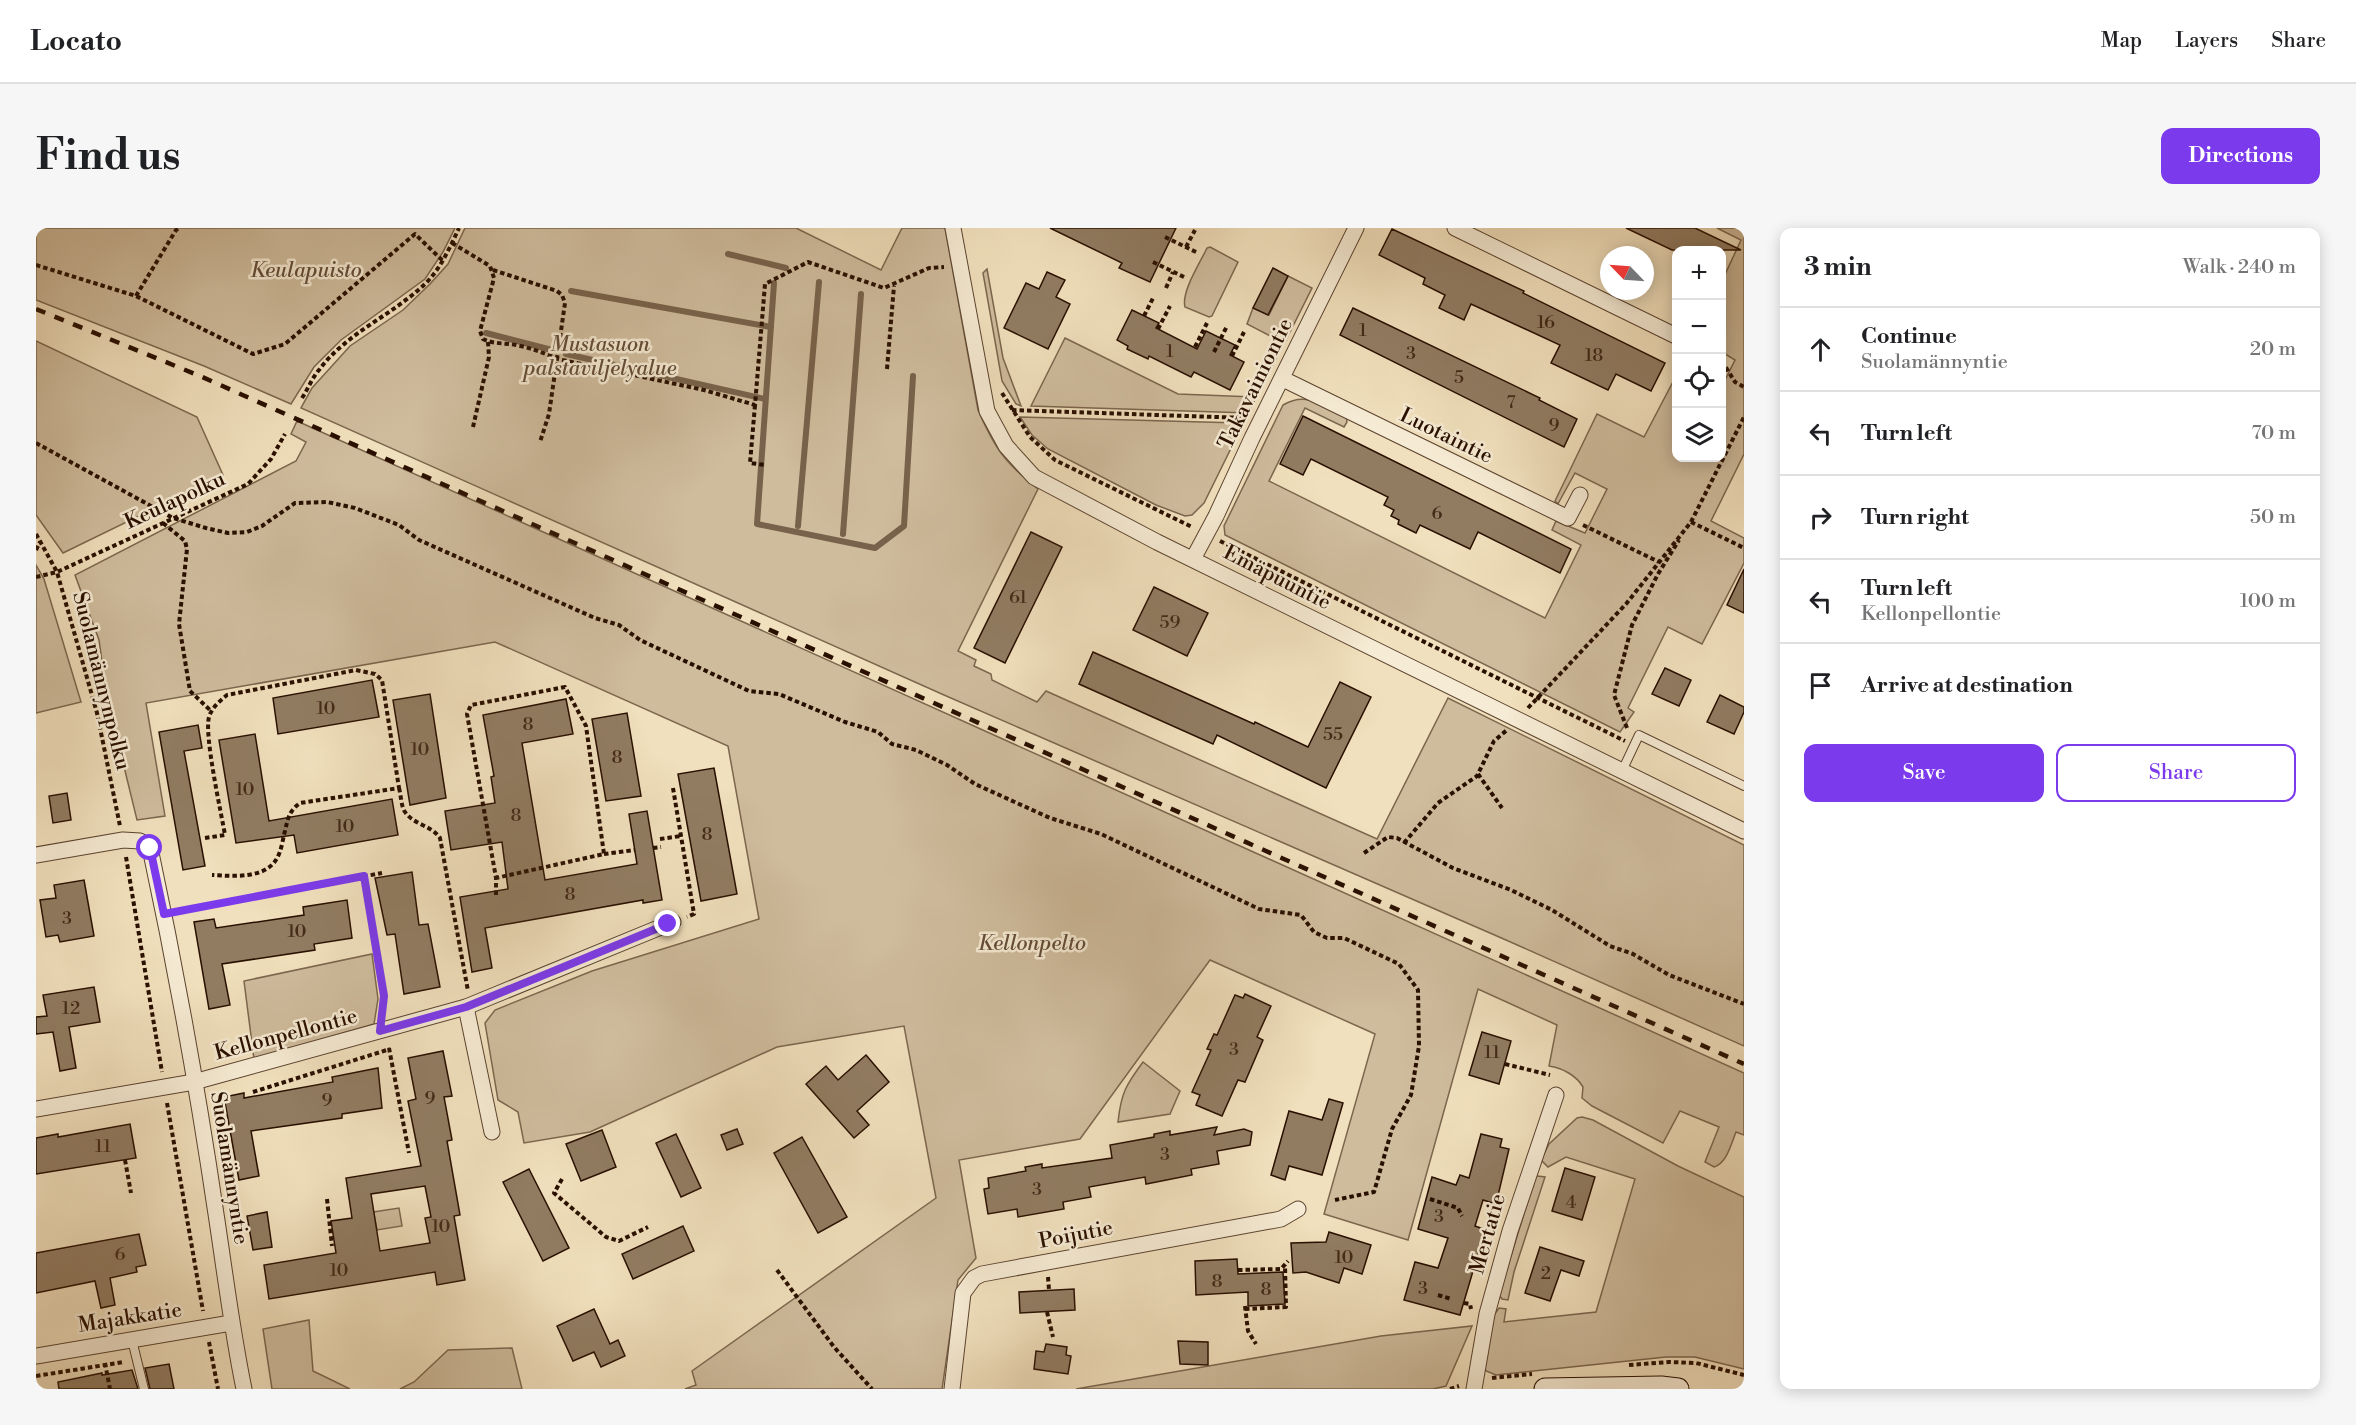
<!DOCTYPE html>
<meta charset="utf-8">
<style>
:root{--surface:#fff;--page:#f6f6f6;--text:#202124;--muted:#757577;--line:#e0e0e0;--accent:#7c3aed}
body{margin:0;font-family:"Libre Bodoni",serif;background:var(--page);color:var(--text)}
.controls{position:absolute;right:18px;top:18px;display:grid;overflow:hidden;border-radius:12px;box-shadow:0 3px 15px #0003}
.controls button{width:54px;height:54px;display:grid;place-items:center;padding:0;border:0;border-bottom:2px solid var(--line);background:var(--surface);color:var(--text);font:30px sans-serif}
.compass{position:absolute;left:1564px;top:18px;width:54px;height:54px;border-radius:50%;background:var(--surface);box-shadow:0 3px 15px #0003;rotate:295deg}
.stop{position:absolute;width:18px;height:18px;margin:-14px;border:4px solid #7c3aed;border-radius:50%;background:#fff}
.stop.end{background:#7c3aed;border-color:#fff;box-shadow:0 2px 6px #0008}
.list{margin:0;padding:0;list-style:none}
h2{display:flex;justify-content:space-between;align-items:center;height:78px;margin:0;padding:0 24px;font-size:26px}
h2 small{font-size:20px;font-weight:400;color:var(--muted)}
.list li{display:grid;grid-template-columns:39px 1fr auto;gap:18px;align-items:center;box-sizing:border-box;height:84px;padding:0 24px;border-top:2px solid var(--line)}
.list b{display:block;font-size:22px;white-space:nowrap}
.list p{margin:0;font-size:20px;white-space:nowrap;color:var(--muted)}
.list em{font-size:20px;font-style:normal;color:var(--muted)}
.actions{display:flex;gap:12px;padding:18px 24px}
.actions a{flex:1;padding:14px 0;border:2px solid var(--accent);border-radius:12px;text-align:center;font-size:21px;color:var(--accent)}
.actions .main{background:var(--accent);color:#fff}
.icon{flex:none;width:33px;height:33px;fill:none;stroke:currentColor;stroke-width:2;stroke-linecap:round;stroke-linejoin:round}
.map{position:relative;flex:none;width:1708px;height:1161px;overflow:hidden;border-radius:12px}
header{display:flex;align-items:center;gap:36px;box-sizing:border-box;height:84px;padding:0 30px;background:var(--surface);border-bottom:2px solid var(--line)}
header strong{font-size:28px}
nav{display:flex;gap:33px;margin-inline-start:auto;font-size:21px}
.intro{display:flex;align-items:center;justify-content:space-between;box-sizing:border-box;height:144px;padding:0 36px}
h1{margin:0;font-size:42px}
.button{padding:15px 27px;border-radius:12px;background:var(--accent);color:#fff;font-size:21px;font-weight:700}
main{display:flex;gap:36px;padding:0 36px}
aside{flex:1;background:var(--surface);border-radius:12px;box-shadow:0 3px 15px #0003}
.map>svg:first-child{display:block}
</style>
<header>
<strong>Locato</strong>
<nav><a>Map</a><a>Layers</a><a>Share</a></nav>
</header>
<div class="intro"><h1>Find us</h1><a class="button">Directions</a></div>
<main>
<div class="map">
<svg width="1708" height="1161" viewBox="0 0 1708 1161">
<rect width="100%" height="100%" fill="#f1e0bd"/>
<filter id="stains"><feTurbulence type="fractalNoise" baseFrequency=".00333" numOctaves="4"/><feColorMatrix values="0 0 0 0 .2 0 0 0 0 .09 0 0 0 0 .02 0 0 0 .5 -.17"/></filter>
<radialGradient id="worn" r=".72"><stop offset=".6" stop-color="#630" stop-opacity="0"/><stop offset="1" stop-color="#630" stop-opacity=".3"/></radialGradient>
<g fill="#cfbc9d" stroke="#7c664e" stroke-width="1.5">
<path d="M0 0H419L407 24 389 51 305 112 278 139 255 176 168 138 0 72Z"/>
<path d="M429 0H760L845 42 866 0H909L942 182C959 221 969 235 1002 261L922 423 940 432 938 438 955 446 956 452 1001 474 1010 463 1341 611 1412 470 1708 617V818L1470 712 908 467 265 180 276 160 314 118 367 82 394 56 412 36Z"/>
<path d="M1681 0H1708V226L1675 293 1708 310V335L1666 416 1632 399 1592 480 1598 484 1584 504 1189 307 1188 298 1247 177C1271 163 1287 178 1310 188L1311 194 1308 199 1269 180 1233 253 1509 390 1545 317 1516 302 1520 293 1549 305 1571 261 1539 245 1523 274 1522 276 1519 273 1561 186 1608 209 1640 148V230H1686V158L1699 132 1686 124V53L1705 12Z"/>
<path d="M1174 19 1202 34 1176 88 1173 89 1149 79C1145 64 1164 35 1171 20Z"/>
<path d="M951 41 967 130 985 178 980 176 966 153 947 45Z"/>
<path d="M1252 48 1276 60 1249 114H1246L1211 96 1217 80 1233 87Z"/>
<path d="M1029 110 1142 166 1218 169 1240 126 1241 129 1212 185 995 178Z"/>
<path d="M0 113 161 189 187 247 27 325 0 287Z"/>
<path d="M984 189 1204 195 1206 198 1168 275 1156 287 1149 288 1120 277 1012 221 996 207Z"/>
<path d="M261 193 1708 845V907L1700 904C1695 916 1691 935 1678 939L1669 934 1683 899 1644 883 1627 915 1556 878 1546 870 1547 859C1540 847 1526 840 1513 838L1521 797 1442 761 1372 1012 1288 986 1339 806 1174 732 1044 911 923 932 940 1030 922 1052 906 1161H649L660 1157 656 1143 900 970 868 798 741 819 554 904 488 915 482 884 462 872 449 795 459 782 556 743 723 691 692 518 459 414 110 475 129 588 101 592 71 469 63 412 39 347 260 233 270 214 255 206Z"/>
<path d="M0 337 8 351 45 474 0 485Z"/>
<path d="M336 726 342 771 338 796 218 831 208 753Z"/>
<path d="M1107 834 1144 863 1134 886 1082 894C1085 865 1090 857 1107 834Z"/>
<path d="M1546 889 1557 892 1642 938 1708 969V1141L1659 1129H1630L1460 1147 1450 1143 1448 1138 1458 1087 1463 1080 1470 1081 1468 1094 1560 1084 1599 951 1530 929 1512 939 1505 932 1513 916 1541 890Z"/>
<path d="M1501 948 1509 949 1478 1044 1472 1072 1466 1071 1463 1067 1499 950Z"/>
<path d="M363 980 366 998 341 1002 338 986 331 987V985Z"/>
<path d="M273 1092 277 1143 314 1161H236L227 1101Z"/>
<path d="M1436 1098 1410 1158 1397 1161H1040L1345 1108Z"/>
<path d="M476 1120 486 1161H364L378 1154 412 1122Z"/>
</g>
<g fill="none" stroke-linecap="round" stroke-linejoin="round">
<g stroke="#78624b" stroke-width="6">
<path d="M692 26 750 40"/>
<path d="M738 55 721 296 839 320 868 298 877 148"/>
<path d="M535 63 735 99"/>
<path d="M450 105 516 122"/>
<path d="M530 126 729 171"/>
<path d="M762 298 783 54"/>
<path d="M807 306 825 66"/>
</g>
</g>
<g fill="#917c62" stroke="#290f00" stroke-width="1.5" fill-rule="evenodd">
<path d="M1014 0H1140L1114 54 1083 40 1086 35Z"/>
<path d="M1590 0H1659L1705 22H1636Z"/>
<path d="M1356 1 1488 63 1487 65 1629 135 1615 163 1580 146 1572 162 1515 135 1524 117 1435 76 1428 92 1403 80 1409 67 1387 56 1389 50 1343 27Z"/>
<path d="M1237 40 1252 48 1232 87 1217 80Z"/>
<path d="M1011 44 1029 52 1020 69 1034 76 1012 121 968 100 990 55 1003 61Z"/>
<path d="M1317 80 1504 170 1503 172 1541 191 1528 219 1304 107Z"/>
<path d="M1096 82 1123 95 1120 100 1161 121 1170 103 1199 117 1194 127 1208 134 1194 162 1158 144 1155 149 1113 128 1112 131 1091 121 1092 118 1081 112Z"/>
<path d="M1267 188 1535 321 1524 345 1442 304 1434 321 1384 297 1380 305 1362 296 1363 292 1355 288 1358 282 1348 277 1352 269 1275 231 1267 247 1244 236Z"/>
<path d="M995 304 1026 319 969 435 938 420Z"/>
<path d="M1708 341V385L1691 377Z"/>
<path d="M1118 359 1172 385 1151 428 1097 402Z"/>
<path d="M1057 424 1218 496 1219 494 1272 519 1304 454 1335 469 1290 560 1181 507 1177 516 1043 456Z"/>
<path d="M1629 440 1655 452 1643 478 1616 466Z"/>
<path d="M336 452 343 489 242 506 237 470Z"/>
<path d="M394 466 410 570 374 577 357 472Z"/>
<path d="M1684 467 1708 479V484L1698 506 1671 494Z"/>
<path d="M530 471 537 506 486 515 509 652 601 636 593 586 611 583 626 672 607 675V672L449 700 456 740 436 744 424 669 472 661 466 614 415 622 409 583 459 575 455 549 458 548 447 487Z"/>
<path d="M591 485 605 568 570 573 556 491Z"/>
<path d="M162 497 166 520 148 523 169 638 147 642 123 504Z"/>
<path d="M219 506 233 593 356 571 362 607 261 625 258 607 200 615 183 512Z"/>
<path d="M678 540 701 666 665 673 642 546Z"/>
<path d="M31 565 35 592 17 595 13 568Z"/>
<path d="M376 644 383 697 392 696 404 759 368 766 359 706 351 707 339 650Z"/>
<path d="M48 652 58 708 24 714 22 707 10 709 4 672 20 670 18 657Z"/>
<path d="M311 672 316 710 278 716 279 722 186 736 194 777 173 781 158 694 178 691 180 700 268 687 267 679Z"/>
<path d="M58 759 64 794 33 799 40 840 24 843 17 804 0 806V789L11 788 7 767Z"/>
<path d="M1209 766 1235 778 1221 809 1227 812 1209 854 1202 852 1186 888 1160 877 1164 867 1156 864 1175 822 1171 821 1178 806 1181 807 1199 767 1207 770Z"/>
<path d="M1446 804 1475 813 1463 856 1433 847Z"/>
<path d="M407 823 416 868 408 869 416 912 411 913 424 987 418 988 429 1052 401 1057 399 1044 233 1071 228 1037 300 1025 295 993 316 990 310 950 385 938 372 873 380 871 372 830ZM389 958 395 989 389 990 394 1015 344 1023 335 966Z"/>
<path d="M830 827 853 854 821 883 833 897 818 910 770 856 790 838 802 852Z"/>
<path d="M342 840 346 880 306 886V890L215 903 223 948 203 952 188 869 208 865V870L297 854 296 849Z"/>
<path d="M1293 871 1307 875 1286 947 1253 938 1249 952 1235 947 1253 883 1286 892Z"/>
<path d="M94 896 100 930 0 946V910L22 906V909Z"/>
<path d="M1181 899 1178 907 1208 901 1216 904 1214 917 1181 923 1183 936 1155 941 1156 947 1110 956 1109 949 1053 959 1055 969 1027 974 1028 981 982 989 981 981 952 986 948 961 953 960 952 950 990 943 989 939 1006 936V940L1076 930 1074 917 1118 909V906L1134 903V907Z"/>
<path d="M701 901 707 916 691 922 685 907Z"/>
<path d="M566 902 580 939 545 953 530 916Z"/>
<path d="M640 906 665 960 645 969 620 915Z"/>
<path d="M1445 906 1466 911 1464 919 1473 921 1460 976 1447 972 1439 998 1453 1003 1449 1017 1445 1016 1424 1087 1368 1072 1379 1034 1402 1040 1412 1010 1382 1001 1396 949 1420 957 1424 947 1433 950Z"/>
<path d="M766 909 811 989 782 1005 738 925Z"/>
<path d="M1529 940 1559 949 1546 992 1516 983Z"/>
<path d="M493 941 533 1020 507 1033 467 954Z"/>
<path d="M231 984 236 1019 217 1022 211 988Z"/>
<path d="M647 998 658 1023 597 1051 586 1026Z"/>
<path d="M1293 1004 1335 1017 1326 1046 1308 1040 1303 1055 1270 1044 1257 1045 1255 1015 1290 1014Z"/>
<path d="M103 1006 110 1037 100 1039 101 1044 74 1050 79 1077 65 1080 59 1053 0 1065V1025Z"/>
<path d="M1504 1019 1548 1033 1543 1048 1525 1042 1514 1073 1489 1065Z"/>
<path d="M1201 1031 1202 1046 1247 1044 1249 1076 1212 1078V1064L1160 1067 1159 1033Z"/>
<path d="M1038 1061 1039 1082 984 1085 983 1064Z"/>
<path d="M558 1081 574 1116 582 1112 589 1128 565 1139 558 1124 537 1133 521 1098Z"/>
<path d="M1142 1113 1172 1114V1137L1144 1136Z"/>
<path d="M1010 1116 1031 1119 1030 1127 1035 1128 1032 1146 998 1141 1000 1123 1008 1124Z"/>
<path d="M133 1136 138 1161H114L109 1140Z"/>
<path d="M96 1142 102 1161H23L22 1154 66 1145V1147Z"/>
</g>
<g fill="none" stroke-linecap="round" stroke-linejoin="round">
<defs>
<g id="lane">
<path d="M1586 543 1603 507 1708 558"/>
<path d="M96 1112 108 1161"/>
</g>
<g id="street">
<path d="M917 0 951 183 970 218 998 249 1121 314 1708 603"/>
<path d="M1419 0 1640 108"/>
<path d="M1247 151 1532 290 1544 267"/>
<path d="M1157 331 1180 288 1216 210 1320 0"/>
<path d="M0 627 87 612 104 613 114 620C140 741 162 864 180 986 189 1045 196 1103 208 1161"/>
<path d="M430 779 456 904"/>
<path d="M0 881 158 854 430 779 637 694"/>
<path d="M0 1128 195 1095"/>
<path d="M916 1161 927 1065 938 1050 946 1046 1245 991 1262 981"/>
<path d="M1438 1161 1451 1086 1474 1003 1520 867"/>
</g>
<path id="secondary" d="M1509 1161 1625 1159 1642 1161"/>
</defs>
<use href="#lane" stroke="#5b432f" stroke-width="10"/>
<use href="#street" stroke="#5b432f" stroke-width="17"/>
<use href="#secondary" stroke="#290f00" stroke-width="23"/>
<g stroke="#290f00" stroke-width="4" stroke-dasharray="4.5 3" stroke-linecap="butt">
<path d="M1129 9 1162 25"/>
<path d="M416 15 454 38 458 50 444 103 447 111C457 116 469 115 480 117 495 120 508 125 522 131L668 162 719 177 729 56 772 34 848 60 893 40 908 39"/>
<path d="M1150 19 1159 2"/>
<path d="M1117 34 1150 50"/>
<path d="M0 37 100 68 217 126 249 116 379 6 407 33"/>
<path d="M457 42 521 63 526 67 529 75 513 186 504 214"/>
<path d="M1130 60 1137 44"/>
<path d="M100 68 140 2 144 0"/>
<path d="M1108 88 1117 70"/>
<path d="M1122 101 1134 78"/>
<path d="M1159 119 1171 95"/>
<path d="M1178 124 1191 98"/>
<path d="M1196 128 1208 104"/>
<path d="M1686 133 1699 154 1708 159"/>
<path d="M851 141 858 58"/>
<path d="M966 165 994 209 1019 232 1156 299"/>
<path d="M266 170C272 161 276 150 283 142 310 105 357 87 390 55 405 40 414 19 423 0"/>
<path d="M719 177 714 235 729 237"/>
<path d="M976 182 1209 190"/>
<path d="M437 199 453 129 452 114"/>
<path d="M0 215 137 290 170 300 192 305 211 304 226 298 259 275 291 274 319 280 363 297 383 312 559 390 583 397 604 412 713 463 743 466 809 494 842 504 856 516 880 522 911 537 939 556 1014 590 1065 606 1223 681 1265 687 1278 704 1291 710H1308L1363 736 1382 762 1383 818 1375 867 1356 901 1338 964 1299 972"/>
<path d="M1655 294 1708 320"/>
<path d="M127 295 149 313 151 321 143 396 154 463 175 483"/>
<path d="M1547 297 1623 334"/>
<path d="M0 306 21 344 61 485 84 598"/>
<path d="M1184 313 1589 513"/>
<path d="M0 322 4 314"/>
<path d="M0 349 21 344 212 256 235 231 249 206"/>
<path d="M1492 480 1590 376 1655 294 1708 189"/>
<path d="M1591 500 1578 467 1596 397 1622 346 1643 312"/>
<path d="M1442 546 1466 580"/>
<path d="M363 560C365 567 365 578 369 584 378 597 395 597 404 610L432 763"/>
<path d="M637 560 658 686 651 689"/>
<path d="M169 610 189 607C185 584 168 507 173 489 176 479 184 473 191 467L320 442 339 446 346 452 363 560 264 575C253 583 252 590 249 603 247 610 246 619 243 626 233 652 198 648 176 647"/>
<path d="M624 611 645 608"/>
<path d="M1368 615 1402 575 1441 548 1458 513 1471 502"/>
<path d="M617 620 625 619"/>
<path d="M1328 625 1352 609 1361 610 1417 640 1475 662 1516 682 1574 718 1597 726 1633 747 1708 776"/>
<path d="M568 626 599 622"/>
<path d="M90 629 126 844"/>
<path d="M329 648 348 768 346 784"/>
<path d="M460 667V650L431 486 435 477 529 459 550 498 568 626 460 650"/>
<path d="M143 683 346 645"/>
<path d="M353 820 373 925"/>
<path d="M1469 836 1514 847"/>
<path d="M217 864 354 821"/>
<path d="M131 875 167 1083"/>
<path d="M89 932 95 965"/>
<path d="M526 951 518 965 570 1009 583 1013 612 999"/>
<path d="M291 971 296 1018"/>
<path d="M1394 971 1422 980 1426 988"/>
<path d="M741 1042 798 1119 836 1161"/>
<path d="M1202 1042 1245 1041 1252 1033"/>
<path d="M1012 1049 1013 1062"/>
<path d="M1402 1067 1415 1071"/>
<path d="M1428 1075 1434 1076 1435 1081"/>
<path d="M1209 1078 1212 1103 1220 1116"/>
<path d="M1209 1081 1250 1079 1249 1037"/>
<path d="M1011 1084 1017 1109"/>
<path d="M173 1114 182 1161"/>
<path d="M69 1135 74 1161"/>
<path d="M1593 1137 1633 1134 1660 1135 1708 1147"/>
<path d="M0 1148 88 1134"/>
<path d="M1456 1150 1496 1146"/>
<path d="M1414 1161 1423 1158"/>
</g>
<use href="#lane" stroke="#f6ebd4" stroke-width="8"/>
<use href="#street" stroke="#f6ebd4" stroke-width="15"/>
<use href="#secondary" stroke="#f6ebd4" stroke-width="21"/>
<path stroke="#290f00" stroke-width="4.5" stroke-dasharray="10 10" stroke-linecap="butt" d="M0 81 164 148 1708 836"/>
</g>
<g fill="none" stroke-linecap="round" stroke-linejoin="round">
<path stroke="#7c3aed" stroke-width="8" d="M114 620 128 686 328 648 348 768 344 803 430 779 632 696"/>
</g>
<g text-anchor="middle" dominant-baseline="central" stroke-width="5" stroke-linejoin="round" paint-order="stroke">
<g font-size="18" fill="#432a18">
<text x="1510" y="94">16</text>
<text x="1327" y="102">1</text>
<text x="1134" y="123">1</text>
<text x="1375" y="125">3</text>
<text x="1558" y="127">18</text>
<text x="1423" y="149">5</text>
<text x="1475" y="174">7</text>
<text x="1518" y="197">9</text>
<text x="1401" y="285">6</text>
<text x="982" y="369">61</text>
<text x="1134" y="394">59</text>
<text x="290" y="480">10</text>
<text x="492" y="496">8</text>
<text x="1297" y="506">55</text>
<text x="384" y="521">10</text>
<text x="581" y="529">8</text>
<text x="209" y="561">10</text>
<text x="480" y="587">8</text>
<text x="309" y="598">10</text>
<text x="671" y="606">8</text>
<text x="534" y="666">8</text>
<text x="31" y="690">3</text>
<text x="261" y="703">10</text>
<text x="35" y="780">12</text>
<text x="1198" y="821">3</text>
<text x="1456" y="824">11</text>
<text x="394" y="870">9</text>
<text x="291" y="872">9</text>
<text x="67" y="918">11</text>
<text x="1129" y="926">3</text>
<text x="1001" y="961">3</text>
<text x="1535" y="974">4</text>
<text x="1403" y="988">3</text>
<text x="405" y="998">10</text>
<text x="84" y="1026">6</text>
<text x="1308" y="1029">10</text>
<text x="303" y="1042">10</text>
<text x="1510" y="1045">2</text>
<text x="1181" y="1053">8</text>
<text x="1387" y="1060">3</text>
<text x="1230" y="1061">8</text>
</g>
<g font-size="21" font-style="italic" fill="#634c37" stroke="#f6ebd4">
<text x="270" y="43">Keulapuisto</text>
<text x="564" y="117">Mustasuon<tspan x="564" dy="24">palstaviljelyalue</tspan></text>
<text x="996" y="716">Kellonpelto</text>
</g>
<g font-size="21" fill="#290f00" stroke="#f6ebd4">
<text transform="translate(1220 156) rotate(-64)">Takavainiontie</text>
<text transform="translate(1410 208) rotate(26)">Luotaintie</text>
<text transform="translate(139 273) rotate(-25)">Keulapolku</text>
<text transform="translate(1241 350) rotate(27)">Emäpuuntie</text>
<text transform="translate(65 453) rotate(76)">Suolamännynpolku</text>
<text transform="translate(250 807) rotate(-15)">Kellonpellontie</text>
<text transform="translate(193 940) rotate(81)">Suolamännyntie</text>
<text transform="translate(1452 1006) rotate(-74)">Mertatie</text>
<text transform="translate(1040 1007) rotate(-11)">Poijutie</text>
<text transform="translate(94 1090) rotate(-9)">Majakkatie</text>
</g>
</g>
<rect width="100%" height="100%" filter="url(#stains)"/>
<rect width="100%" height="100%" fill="url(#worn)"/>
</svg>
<div class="controls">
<button>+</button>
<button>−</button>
<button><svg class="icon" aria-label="locate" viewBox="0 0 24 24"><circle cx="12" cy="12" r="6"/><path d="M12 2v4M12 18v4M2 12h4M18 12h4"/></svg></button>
<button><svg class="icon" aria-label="layers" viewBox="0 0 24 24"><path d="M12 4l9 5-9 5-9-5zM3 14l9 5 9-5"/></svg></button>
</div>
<svg class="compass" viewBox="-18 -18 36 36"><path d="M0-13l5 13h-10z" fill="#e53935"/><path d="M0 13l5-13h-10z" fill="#757577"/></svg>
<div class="stop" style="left:114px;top:620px"></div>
<div class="stop end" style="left:632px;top:696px"></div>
</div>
<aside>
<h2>3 min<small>Walk · 240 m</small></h2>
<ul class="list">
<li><svg class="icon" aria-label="ahead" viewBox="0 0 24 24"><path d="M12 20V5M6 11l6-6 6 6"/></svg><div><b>Continue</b><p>Suolamännyntie</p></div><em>20 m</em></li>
<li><svg class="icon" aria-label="left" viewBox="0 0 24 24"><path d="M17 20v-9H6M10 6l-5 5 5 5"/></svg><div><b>Turn left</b></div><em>70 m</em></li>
<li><svg class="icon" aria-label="right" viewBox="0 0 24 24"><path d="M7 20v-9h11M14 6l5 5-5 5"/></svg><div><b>Turn right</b></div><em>50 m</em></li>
<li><svg class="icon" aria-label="left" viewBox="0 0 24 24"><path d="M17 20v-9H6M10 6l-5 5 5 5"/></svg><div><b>Turn left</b><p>Kellonpellontie</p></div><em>100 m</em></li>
<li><svg class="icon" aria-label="arrive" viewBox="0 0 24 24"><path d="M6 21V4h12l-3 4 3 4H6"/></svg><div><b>Arrive at destination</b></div></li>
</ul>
<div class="actions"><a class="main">Save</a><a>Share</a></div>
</aside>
</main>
